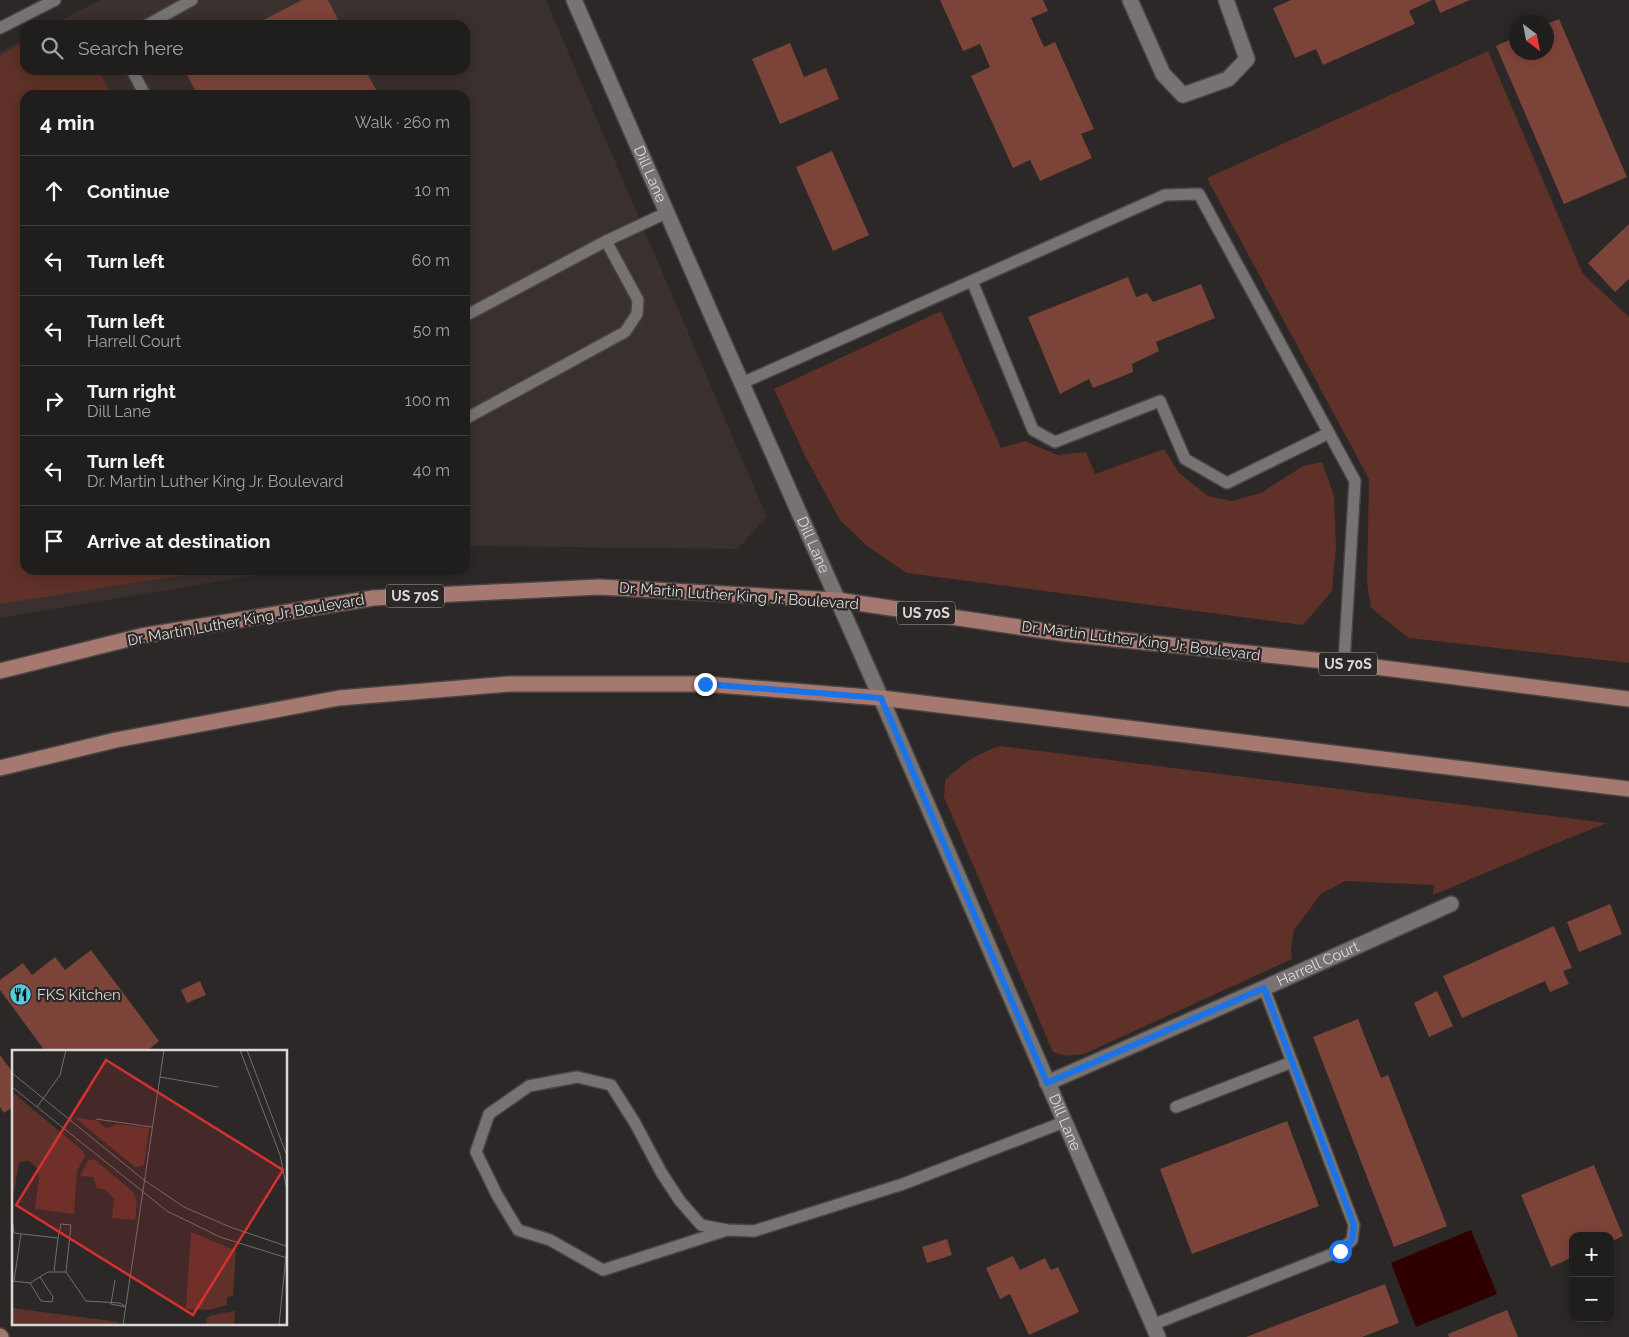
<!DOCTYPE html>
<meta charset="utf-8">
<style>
:root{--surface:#201e1d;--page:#282726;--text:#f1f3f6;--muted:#a2a2a4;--line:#3d3c3b}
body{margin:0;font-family:Raleway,sans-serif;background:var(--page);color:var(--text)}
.controls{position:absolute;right:15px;bottom:15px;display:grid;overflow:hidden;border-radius:10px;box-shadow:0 2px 12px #0003}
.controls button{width:45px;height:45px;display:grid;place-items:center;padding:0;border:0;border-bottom:1px solid var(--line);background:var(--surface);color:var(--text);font:25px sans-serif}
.compass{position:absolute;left:1509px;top:15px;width:45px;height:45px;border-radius:50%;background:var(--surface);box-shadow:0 2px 12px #0003;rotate:148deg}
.stop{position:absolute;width:15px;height:15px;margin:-11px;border:4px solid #1a73e8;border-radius:50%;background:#fff}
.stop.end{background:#1a73e8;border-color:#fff;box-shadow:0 1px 5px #0008}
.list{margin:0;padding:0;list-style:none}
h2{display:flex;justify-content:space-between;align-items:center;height:65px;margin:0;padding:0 20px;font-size:21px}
h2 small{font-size:16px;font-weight:400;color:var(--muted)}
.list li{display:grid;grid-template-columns:32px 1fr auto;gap:15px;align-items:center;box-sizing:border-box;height:70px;padding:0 20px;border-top:1px solid var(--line)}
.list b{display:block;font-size:19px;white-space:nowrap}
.list p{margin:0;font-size:16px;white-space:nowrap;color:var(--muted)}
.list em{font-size:16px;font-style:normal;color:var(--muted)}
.icon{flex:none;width:28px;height:28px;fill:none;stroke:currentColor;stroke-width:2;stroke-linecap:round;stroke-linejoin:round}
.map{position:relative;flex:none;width:1629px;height:1337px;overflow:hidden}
.search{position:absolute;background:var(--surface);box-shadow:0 2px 12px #0003;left:20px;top:20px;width:450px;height:55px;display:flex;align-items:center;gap:12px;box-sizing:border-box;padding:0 18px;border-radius:15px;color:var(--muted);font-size:19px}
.panel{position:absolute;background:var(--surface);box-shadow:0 2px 12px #0003;left:20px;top:90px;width:450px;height:485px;border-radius:15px}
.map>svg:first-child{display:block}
</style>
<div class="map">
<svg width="1629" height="1337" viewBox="0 0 1629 1337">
<rect width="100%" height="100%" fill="#2b2827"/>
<path fill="#3a302e" d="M100 0H546L767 517 737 549 465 546V95H25V570H286L0 618V52L25 39V70H465V25H52Z"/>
<g fill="#5f3128">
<path d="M25 41V70H98L112 95H25V570H216L0 604V56Z"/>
<path d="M1488 51 1583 274 1629 317V663L1409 638 1371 608 1367 583 1369 479 1207 178Z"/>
<path d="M941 311 1001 448 1025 441 1057 455 1086 452 1095 474 1164 449 1179 473 1208 496 1232 501 1261 493 1303 466 1322 462 1334 496 1336 547 1332 591 1303 625 907 573 867 546 840 520 806 458 774 389Z"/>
<path d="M1000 746 1607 823 1537 851 1433 895 1434 885 1345 881 1321 894 1294 930 1291 950 1292 959 1084 1054 1066 1056 1053 1052 944 797 945 780C964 763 976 754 1000 746Z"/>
</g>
<path fill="#2f0000" d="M1471 1230 1497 1294 1416 1327 1391 1263Z"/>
<g fill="#7c4339">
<path d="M302 0H328L341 25H254Z"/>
<path d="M940 0H1043L1048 11 1031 18 1044 47 1055 42 1094 129 1081 134 1092 158 1040 181 1030 160 1013 168 971 76 990 67 980 44 963 51Z"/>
<path d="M1291 0H1432L1409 11 1415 24 1323 65 1316 49 1295 58 1273 8Z"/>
<path d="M1435 0H1470L1440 13Z"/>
<path d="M1559 19 1627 177 1564 204 1496 46 1516 37V52H1546V24Z"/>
<path d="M790 43 804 77 826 68 839 99 780 124 752 59Z"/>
<path d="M184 70H365L379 95H198Z"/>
<path d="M832 151 869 235 833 251 796 167Z"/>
<path d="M1629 224V279L1615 292 1588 263Z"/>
<path d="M1128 277 1136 297 1147 293 1153 302 1201 284 1215 318 1156 342 1159 351 1132 364 1133 372 1093 388 1089 379 1060 394 1028 317Z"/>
<path d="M1610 904 1622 934 1579 952 1567 922Z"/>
<path d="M1554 926 1572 968 1563 971 1569 984 1550 992 1545 981 1462 1018 1443 976Z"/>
<path d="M91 950 159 1041 147 1051H45L0 990V980L23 963 32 975 55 957 65 970Z"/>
<path d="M200 981 206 995 187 1003 181 990Z"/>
<path d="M1437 991 1453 1026 1429 1037 1414 1003Z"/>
<path d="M1358 1019 1381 1078 1388 1075 1447 1226 1394 1247 1313 1037Z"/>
<path d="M0 1055 14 1074V1106L4 1113 0 1107Z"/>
<path d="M1287 1121 1319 1206 1192 1254 1160 1169Z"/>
<path d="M1594 1165 1623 1236 1610 1242V1236H1573V1257L1551 1267 1521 1195Z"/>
<path d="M947 1239 952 1255 927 1263 922 1247Z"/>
<path d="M1013 1256 1020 1270 1045 1258 1051 1270 1058 1267 1079 1312 1029 1335 1010 1294 1000 1299 986 1268Z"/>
<path d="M1385 1284 1399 1323 1362 1337H1246Z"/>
<path d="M1507 1310 1518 1337H1449L1448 1334Z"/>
</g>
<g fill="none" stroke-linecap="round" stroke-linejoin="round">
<defs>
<g id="lane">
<path d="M147 25 192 0"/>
<path d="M0 28 55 0"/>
<path d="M132 70 145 95"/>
<path d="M972 281 1033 430 1055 442 1160 401 1185 459 1227 483 1329 433"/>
<path d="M465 316 606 241 666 213"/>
<path d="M742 383 1165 195 1199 194 1355 481 1344 663"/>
<path d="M465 419 625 332 637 314 638 300 606 241"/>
<path d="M1176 1107 1292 1062"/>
<path d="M727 1230 603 1270 550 1240 518 1230 497 1195 476 1152 489 1114 529 1086 577 1077 611 1085 635 1123 661 1172 680 1201 701 1225 727 1230 754 1231 903 1184 1064 1122"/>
<path d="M1152 1325 1340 1251 1352 1240 1354 1225 1264 988"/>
</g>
<g id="street">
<path id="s1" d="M574 0 712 316 881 698 1158 1337"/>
<path d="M1130 0 1163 74 1183 95 1228 79 1247 59 1226 0"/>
<path id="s2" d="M1047 1083 1264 988 1451 904"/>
</g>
<g id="primary">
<path d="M0 671 141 636 373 598 599 587 837 600 1066 634 1344 663 1629 699"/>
<path d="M0 768 116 740 339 698 509 684H705L881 698 1629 789"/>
<path d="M0 1336 1 1337"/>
</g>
</defs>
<use href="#lane" stroke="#484544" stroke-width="14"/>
<use href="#street" stroke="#484544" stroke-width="18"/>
<use href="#primary" stroke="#484544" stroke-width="18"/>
<use href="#lane" stroke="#777372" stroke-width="11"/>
<use href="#street" stroke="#777372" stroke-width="15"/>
<use href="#primary" stroke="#a57870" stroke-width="15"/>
</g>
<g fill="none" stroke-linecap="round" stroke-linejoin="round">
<path stroke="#1a73e8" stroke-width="6" d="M705 684 881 698 1047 1083 1264 988 1354 1225 1352 1240 1340 1251"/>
</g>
<defs>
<symbol id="restaurant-disc" viewBox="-11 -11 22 22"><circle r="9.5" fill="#55cadf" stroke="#2b2827"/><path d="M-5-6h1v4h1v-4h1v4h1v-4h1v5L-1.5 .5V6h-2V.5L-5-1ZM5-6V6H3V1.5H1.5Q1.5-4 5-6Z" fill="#111"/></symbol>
</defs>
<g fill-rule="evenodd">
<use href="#restaurant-disc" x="8" y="982" width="25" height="25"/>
</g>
<g text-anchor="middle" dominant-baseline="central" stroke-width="4.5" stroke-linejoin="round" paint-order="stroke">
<g fill="#2b2827" stroke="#a6a4a3" stroke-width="1">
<rect x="386" y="584.5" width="58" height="23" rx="4"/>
<rect x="897" y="601.5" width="58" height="23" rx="4"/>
<rect x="1319" y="652.5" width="58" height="23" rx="4"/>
</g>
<g font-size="14" font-weight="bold" fill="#dbd9d8">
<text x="415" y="596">US 70S</text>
<text x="926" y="613">US 70S</text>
<text x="1348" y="664">US 70S</text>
</g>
<g font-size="15" fill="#dbd9d8" stroke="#2b2827">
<text stroke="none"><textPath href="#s1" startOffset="190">Dill Lane</textPath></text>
<text stroke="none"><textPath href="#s1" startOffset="595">Dill Lane</textPath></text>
<text transform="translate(739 596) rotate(4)">Dr. Martin Luther King Jr. Boulevard</text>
<text transform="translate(246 620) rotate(-10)">Dr. Martin Luther King Jr. Boulevard</text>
<text transform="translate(1141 641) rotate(7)">Dr. Martin Luther King Jr. Boulevard</text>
<text stroke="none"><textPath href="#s2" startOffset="296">Harrell Court</textPath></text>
<text stroke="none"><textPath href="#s1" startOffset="1225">Dill Lane</textPath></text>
</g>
<g font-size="15" fill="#dbd9d8" stroke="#2b2827" text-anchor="start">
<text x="37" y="995">FKS Kitchen</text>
</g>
</g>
<g transform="translate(12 1050)">
<rect width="275" height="275" fill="#2b2827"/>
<path d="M3 44 71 101 73 106 65 121 62 164 23 159 27 128 25 118 17 111 7 112 0 154V47ZM62 67 86 71 94 79 105 74 137 78 132 115 123 117ZM82 109 121 142 125 152 123 170 100 168 102 149 94 140 85 138 81 127 68 126 76 111ZM179 182 224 201 221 246 215 247V255L197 260 174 259ZM0 258 107 272V275H0ZM223 261 222 275H194L195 268 200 265Z" fill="#5f3128"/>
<path fill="none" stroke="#716f6e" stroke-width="1" d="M228 0 268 105 275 140M235 0 275 106M0 23 132 130 172 157 218 177 274 196 275 184M148 27 206 37M0 37 155 161 208 187 275 208M25 57 48 25 54 0M84 69 140 77M0 167 2 183 46 188 49 174 59 175 54 222 74 251 108 253 114 257M42 221 46 188M0 231 18 233 36 222H54M2 231 9 184M18 233 29 251 40 252 41 247 28 227M99 254 103 230M99 254 114 257M111 275 152 0M267 275 275 196M274 275 275 254"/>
<path fill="#d63131" fill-opacity="0.15" stroke="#d63131" stroke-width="2.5" d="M94 10 271 120 181 265 4 155Z"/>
<rect width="275" height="275" fill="none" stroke="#dbd9d8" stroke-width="2.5"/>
</g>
</svg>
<div class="controls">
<button>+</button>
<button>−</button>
</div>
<svg class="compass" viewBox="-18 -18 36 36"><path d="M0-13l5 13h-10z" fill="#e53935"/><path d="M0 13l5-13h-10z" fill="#a2a2a4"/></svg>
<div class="stop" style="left:1340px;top:1251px"></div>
<div class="stop end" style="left:705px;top:684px"></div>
<div class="search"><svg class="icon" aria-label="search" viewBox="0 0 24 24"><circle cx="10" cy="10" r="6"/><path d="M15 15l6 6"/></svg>Search here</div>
<section class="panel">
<h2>4 min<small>Walk · 260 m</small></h2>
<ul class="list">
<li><svg class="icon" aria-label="ahead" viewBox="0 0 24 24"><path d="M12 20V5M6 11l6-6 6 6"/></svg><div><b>Continue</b></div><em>10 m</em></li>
<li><svg class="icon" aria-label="left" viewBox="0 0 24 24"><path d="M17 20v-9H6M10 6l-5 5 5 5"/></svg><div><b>Turn left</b></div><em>60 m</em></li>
<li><svg class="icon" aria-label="left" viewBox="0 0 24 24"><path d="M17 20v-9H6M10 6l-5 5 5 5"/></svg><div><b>Turn left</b><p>Harrell Court</p></div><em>50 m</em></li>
<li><svg class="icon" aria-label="right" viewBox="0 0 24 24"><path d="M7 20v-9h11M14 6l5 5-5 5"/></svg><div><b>Turn right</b><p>Dill Lane</p></div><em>100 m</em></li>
<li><svg class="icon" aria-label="left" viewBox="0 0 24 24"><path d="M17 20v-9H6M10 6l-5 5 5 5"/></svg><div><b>Turn left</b><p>Dr. Martin Luther King Jr. Boulevard</p></div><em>40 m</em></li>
<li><svg class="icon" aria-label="arrive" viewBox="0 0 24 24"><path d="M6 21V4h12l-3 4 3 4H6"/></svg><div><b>Arrive at destination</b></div></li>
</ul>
</section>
</div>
